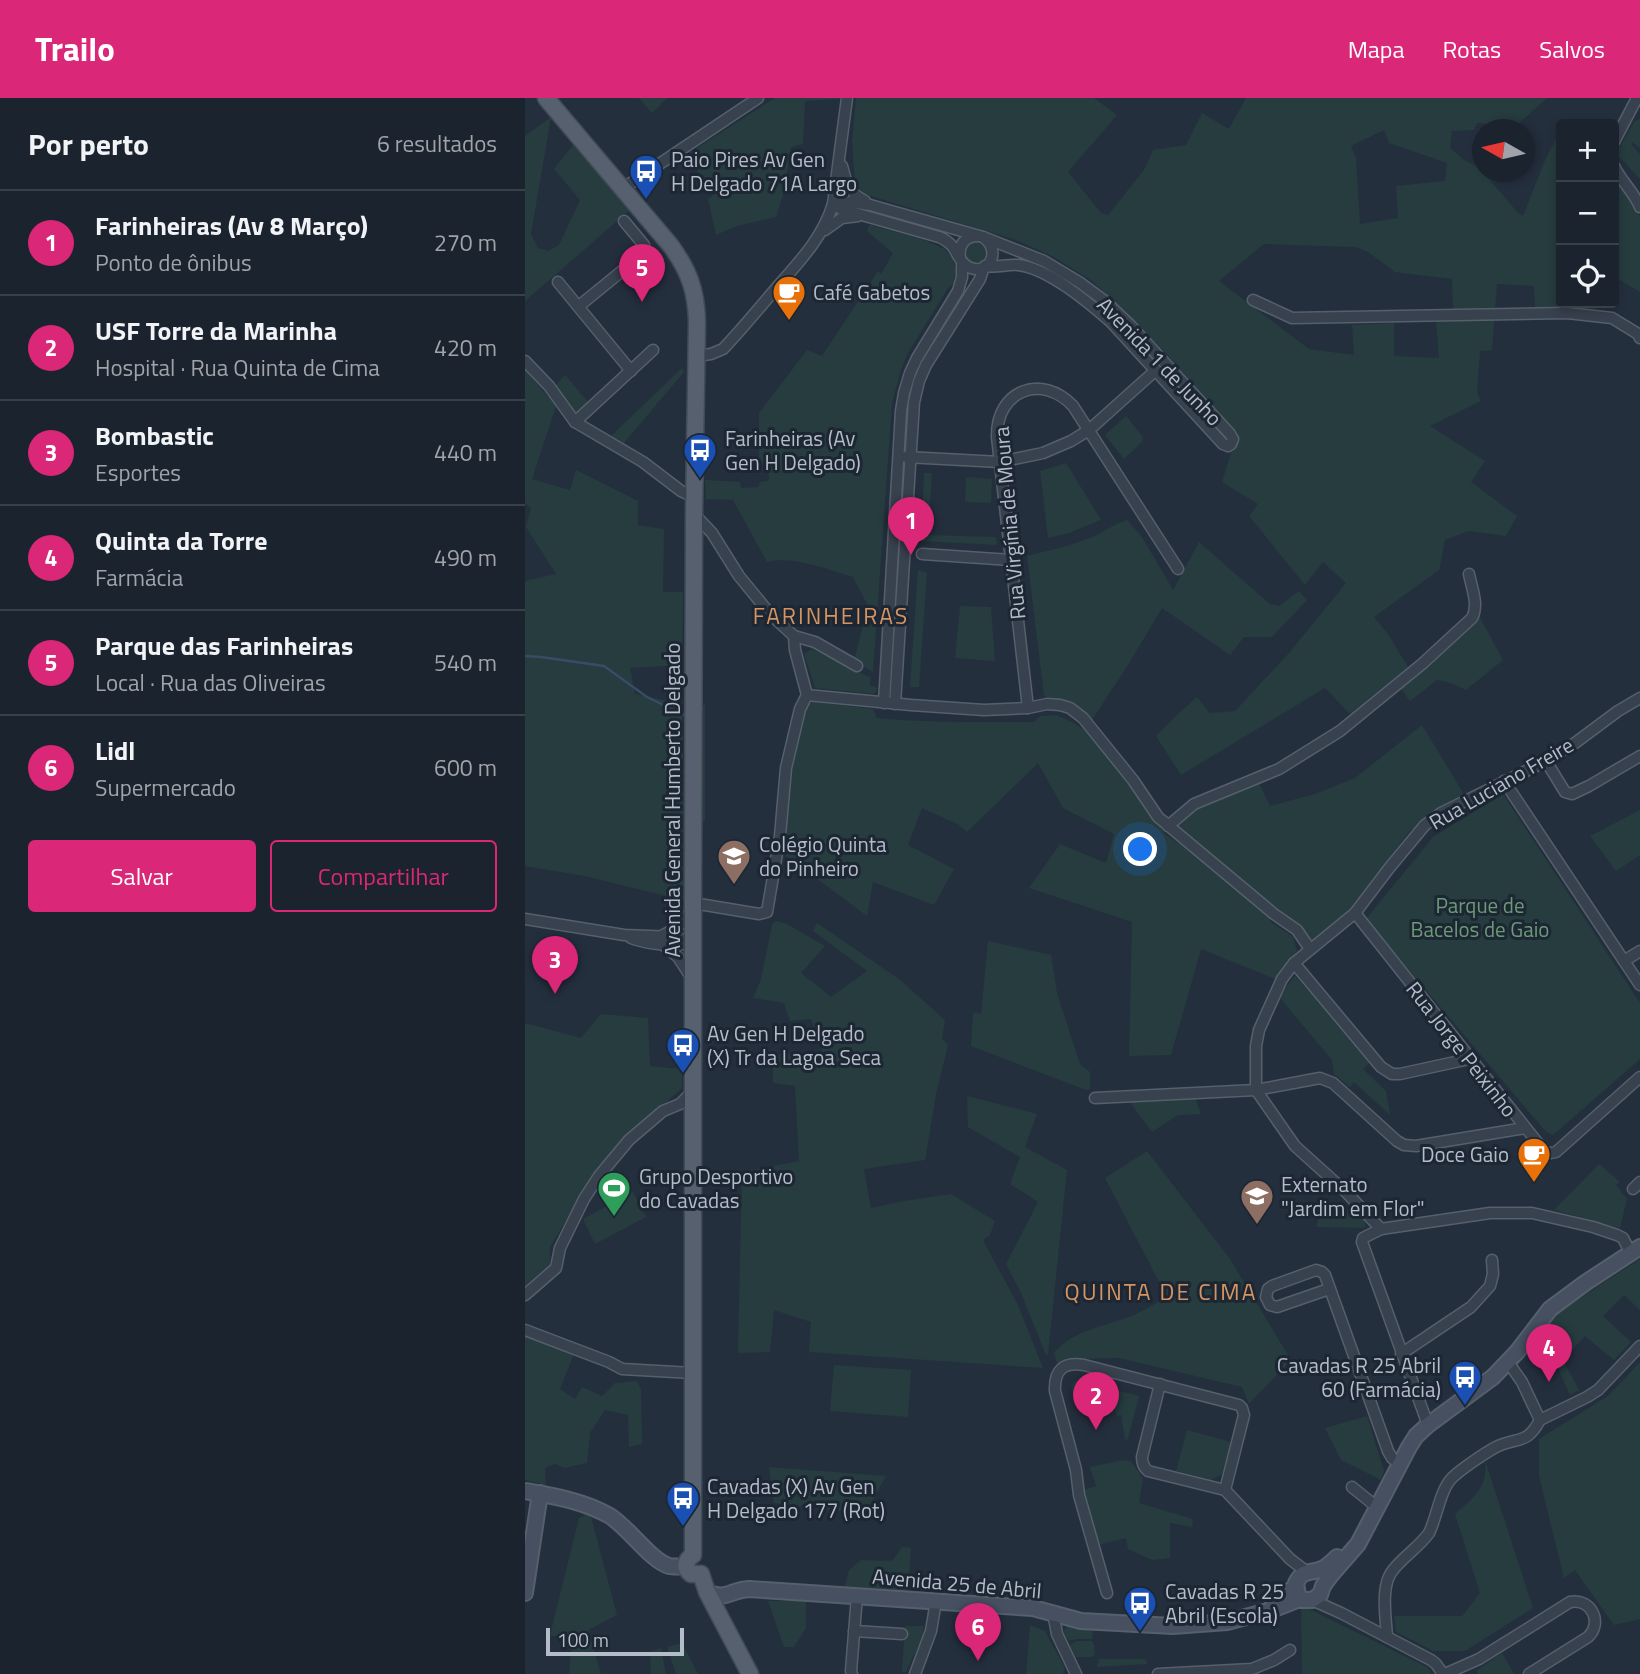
<!DOCTYPE html>
<html lang="pt">
<meta charset="utf-8">
<style>
:root{--surface:#1b232e;--page:#242b36;--text:#f1f3f6;--muted:#a0a4aa;--line:#39404a;--accent:#db2777}
body{margin:0;font-family:"Titillium Web",sans-serif;background:var(--page);color:var(--text)}
.controls{position:absolute;right:21px;top:21px;display:grid;overflow:hidden;border-radius:7px;box-shadow:0 4px 10px #0003}
.controls button{width:63px;height:63px;display:grid;place-items:center;padding:0;border:0;border-bottom:2px solid var(--line);background:var(--surface);color:var(--text);font:35px sans-serif}
.compass{position:absolute;left:947px;top:21px;width:63px;height:63px;border-radius:50%;background:var(--surface);box-shadow:0 4px 10px #0003;rotate:278deg}
.scale{position:absolute;left:21px;bottom:18px;width:138px;box-sizing:border-box;padding-left:7px;border:4px solid #b4bcc9;border-top:0;font-size:19px;line-height:24px;white-space:nowrap;color:#b4bcc9;-webkit-text-stroke:5px #1d2633;paint-order:stroke}
.you{position:absolute;left:616px;top:752px;width:24px;height:24px;margin:-18px;border:5px solid #fff;border-radius:50%;background:#1a73e8;box-shadow:0 0 0 10px #1a73e833}
.badge{display:grid;place-items:center;width:46px;height:46px;border-radius:50%;background:var(--accent);color:#fff;font-size:23px;font-weight:700}
.pin{position:absolute;translate:-50% -58px;filter:drop-shadow(0 2px 4px #0008)}
.pin::after{content:'';position:absolute;top:37px;width:24px;height:21px;background:inherit;clip-path:polygon(0 0,100% 0,50% 100%)}
.list{margin:0;padding:0;list-style:none}
h2{display:flex;justify-content:space-between;align-items:center;height:91px;margin:0;padding:0 28px;font-size:30px}
h2 small{font-size:23px;font-weight:400;color:var(--muted)}
.list li{display:grid;grid-template-columns:46px 1fr auto;gap:21px;align-items:center;box-sizing:border-box;height:105px;padding:0 28px;border-top:2px solid var(--line)}
.list b{display:block;font-size:26px;white-space:nowrap}
.list p{margin:0;font-size:23px;white-space:nowrap;color:var(--muted)}
.list em{font-size:23px;font-style:normal;color:var(--muted)}
.actions{display:flex;gap:14px;padding:21px 28px}
.actions a{flex:1;padding:16px 0;border:2px solid var(--accent);border-radius:7px;text-align:center;font-size:24px;color:var(--accent)}
.actions .main{background:var(--accent);color:#fff}
.icon{flex:none;width:38px;height:38px;fill:none;stroke:currentColor;stroke-width:2;stroke-linecap:round;stroke-linejoin:round}
.map{position:relative;flex:none;width:1115px;height:1576px;overflow:hidden}
header{display:flex;align-items:center;gap:42px;box-sizing:border-box;height:98px;padding:0 35px;background:var(--accent);color:#fff}
header strong{font-size:33px}
nav{display:flex;gap:38px;margin-inline-start:auto;font-size:24px}
main{display:flex}
aside{flex:1;background:var(--surface)}
.map>svg:first-child{display:block}
</style>
<header>
<strong>Trailo</strong>
<nav><a>Mapa</a><a>Rotas</a><a>Salvos</a></nav>
</header>
<main>
<aside>
<h2>Por perto<small>6 resultados</small></h2>
<ul class="list">
<li><span class="badge">1</span><div><b>Farinheiras (Av 8 Março)</b><p>Ponto de ônibus</p></div><em>270 m</em></li>
<li><span class="badge">2</span><div><b>USF Torre da Marinha</b><p>Hospital · Rua Quinta de Cima</p></div><em>420 m</em></li>
<li><span class="badge">3</span><div><b>Bombastic</b><p>Esportes</p></div><em>440 m</em></li>
<li><span class="badge">4</span><div><b>Quinta da Torre</b><p>Farmácia</p></div><em>490 m</em></li>
<li><span class="badge">5</span><div><b>Parque das Farinheiras</b><p>Local · Rua das Oliveiras</p></div><em>540 m</em></li>
<li><span class="badge">6</span><div><b>Lidl</b><p>Supermercado</p></div><em>600 m</em></li>
</ul>
<div class="actions"><a class="main">Salvar</a><a>Compartilhar</a></div>
</aside>
<div class="map">
<svg width="1115" height="1576" viewBox="0 0 1115 1576">
<rect width="100%" height="100%" fill="#242f3e"/>
<g fill="#263c3f" fill-rule="evenodd">
<path d="M114 0H142L127 15Z"/>
<path d="M250 0H315V1L280 3 278 46 266 49 259 94 251 119 212 128 191 137 183 101 192 94 169 70 147 66Z"/>
<path d="M331 0H569L592 17 543 74 576 115 583 117 619 72 628 52 661 47 677 15 704 31 721 0H1022L993 26 987 28 952 25 949 32 927 33 925 50 939 62 955 70 992 114 998 118 1020 62 1036 32V205H1071V212L1010 210 1009 188 972 186 967 252 955 253 952 294 956 303 905 328 960 363 946 384 992 418 981 438 944 433 920 442 914 472 849 519 863 536 883 569 825 616 800 590 656 677 631 638 653 616 672 599 685 615 710 613 764 555 821 485 798 464 780 487 724 418 733 406 697 384 712 335 638 252 567 183 529 159 491 142 339 96 330 86 327 43ZM859 32 864 45 922 65 920 83 871 88 873 120 835 126 831 60 826 48ZM739 146 831 149 843 154 870 174 927 181 928 211 931 222 911 223 914 260 869 258V225L827 227 829 257 784 251 694 183Z"/>
<path d="M26 19 6 136 13 150 23 153 34 147 55 102 29 71 48 47 106 111 0 203V38Z"/>
<path d="M1115 21V48L1114 50 1108 44 1106 46 1115 56V81L1091 55 1110 23Z"/>
<path d="M1089 66 1115 118V194L1095 182 1089 184Z"/>
<path d="M344 127 394 140 420 151 427 160 431 172 428 186 423 190 383 255 375 275 367 306 348 574 329 563 343 508 328 479C306 472 265 457 242 464L208 402 181 401 180 382 215 384 216 390 233 389 235 384 244 383 243 366 234 364V315L282 252 297 258 353 173 356 176 368 155 342 133Z"/>
<circle cx="451" cy="155" r="12"/>
<path d="M157 270 159 274 98 346 85 339Z"/>
<path d="M0 272 31 308 7 381 45 392 51 372 113 403V427L139 431 138 494H158L157 567 105 570 110 596 157 606 161 803 60 778 0 768V483L31 476 1 429 6 410 0 405Z"/>
<path d="M40 277 63 304 54 316H49L29 289Z"/>
<path d="M601 318 618 339 617 344 599 361 580 337Z"/>
<path d="M541 365 576 422 544 435 523 440 515 373Z"/>
<path d="M399 375H407L403 437 471 439 472 447 396 443Z"/>
<path d="M441 379 467 381 466 405 440 404Z"/>
<path d="M602 422 617 439 648 492 674 444 745 506 754 508 774 493 782 502 747 539H719L705 557 637 510 603 567 567 622 551 606 519 598 502 458C524 452 546 448 567 439 579 434 590 425 602 422Z"/>
<path d="M393 472 402 475 394 589H385Z"/>
<path d="M435 508 466 509 470 563 430 560Z"/>
<path d="M953 516 978 562 941 592 923 584 912 582 885 603 876 591Z"/>
<path d="M287 551 346 580 345 587 353 590 349 596 290 590 279 556Z"/>
<path d="M288 604 348 611 352 620C405 625 457 624 509 624L515 618 531 617 547 624 560 632 599 676 640 736 673 759 743 817 746 824 768 839 772 853 750 881 676 851 646 957 604 958 607 824 504 790 535 746 581 765 589 736 538 710 513 665 442 734 434 727 397 710 383 747 429 771 409 807 348 784 342 818 256 754 266 675 281 608Z"/>
<path d="M180 607V723L174 724V608Z"/>
<path d="M897 627 940 698 924 705 884 734 824 812 789 842 784 841 648 729 671 709 733 683 745 708 790 696 830 680Z"/>
<path d="M978 696 1115 905V961L1028 1037 1021 1034 841 821 908 739Z"/>
<path d="M1115 712V757L1091 773 1065 738Z"/>
<path d="M250 823 262 826 300 848 276 875 306 899 342 873 288 833 292 825 374 881 420 922 417 941 423 947 411 996 400 1062 339 1071 346 1110 379 1103 426 1096 470 1123 465 1137 458 1142 493 1207 518 1270 284 1254 286 1224 249 1212 245 1254 213 1255 217 1074 274 1063 270 988 248 985V957L297 952 286 921 265 923 259 905 228 900 236 881 247 827Z"/>
<path d="M463 843 526 857 532 895 555 966 565 974V991L561 992 446 948 448 914 456 916Z"/>
<path d="M770 878 785 895 788 893 845 964 838 971 861 993 865 1017 829 984 825 989 809 976 807 962 755 900 762 888Z"/>
<path d="M76 916 123 920 125 968 157 971V990L102 1039 68 1078 25 1149V1171L0 1193V925L56 940Z"/>
<path d="M442 998 512 1016 500 1049 542 1072 523 1256 521 1257 496 1195 481 1166 513 1104 485 1086 495 1059 443 1029Z"/>
<path d="M670 1000 676 1016 653 1017 627 1034 604 1003Z"/>
<path d="M622 1053 705 1161 766 1262 724 1306 717 1289 594 1260 544 1261 532 1265 529 1255C551 1229 584 1229 613 1215 623 1210 633 1204 642 1199L580 1080Z"/>
<path d="M1074 1066 1095 1084 1091 1087 1102 1101 1095 1130 1029 1112Z"/>
<path d="M108 1094 121 1119 70 1146 58 1121Z"/>
<path d="M825 1105 840 1117V1130L791 1129 796 1114 820 1118Z"/>
<path d="M1115 1161V1212L1099 1197 1078 1218 1106 1244 1089 1262 1060 1238 1038 1262 1054 1292 1045 1297 1032 1268 1017 1274 1010 1244 1028 1218Z"/>
<path d="M0 1238 50 1253 35 1291 50 1301 57 1289 77 1298 90 1285 112 1283 116 1292 117 1346 104 1349 103 1317 80 1312 65 1335 62 1365 40 1370 30 1366 20 1370 21 1387 0 1382Z"/>
<path d="M1115 1264V1521L1089 1527 1050 1472 1039 1480 1014 1378V1341L1083 1298Z"/>
<path d="M309 1267 386 1272 383 1319 305 1313Z"/>
<path d="M550 1282 614 1298 603 1341 600 1342 596 1317 592 1318 587 1301 551 1308 546 1288Z"/>
<path d="M842 1318 859 1373 856 1382 816 1362 800 1330Z"/>
<path d="M662 1332 706 1344 697 1376 686 1382 651 1373Z"/>
<path d="M598 1362 606 1363 618 1381 614 1405 668 1421 667 1429 645 1425V1460L627 1462 603 1451 601 1440 573 1447 556 1393 571 1388 565 1369Z"/>
<path d="M960 1362 1008 1510 940 1553H908L871 1534 869 1518H937L955 1495 930 1416C948 1400 964 1389 960 1362Z"/>
<path d="M244 1369 361 1378 342 1413H314L249 1405Z"/>
<path d="M65 1415 92 1517 63 1532 76 1576H44L47 1541 25 1537 54 1420Z"/>
<path d="M377 1449 386 1450 383 1495 319 1492 324 1472 336 1462 362 1463 368 1462Z"/>
<path d="M243 1503H281V1530L269 1549H259Z"/>
<path d="M782 1510 902 1569 907 1576H777L776 1511Z"/>
<path d="M505 1527 520 1533 540 1570 538 1576H501Z"/>
<path d="M380 1528H399C397 1547 388 1556 381 1574H377Z"/>
<path d="M543 1528 566 1529 568 1531 567 1541H551L545 1543 540 1538 539 1532Z"/>
<path d="M551 1543H567L569 1546 570 1556 567 1559H550L545 1548 546 1546Z"/>
<path d="M157 1545 173 1576H151L142 1549Z"/>
<path d="M136 1550 141 1576H126L125 1554Z"/>
<path d="M977 1555 989 1576H953L951 1573Z"/>
<path d="M574 1561H620L622 1563V1566L572 1569Z"/>
</g>
<g fill="none" stroke-linecap="round" stroke-linejoin="round">
<path stroke="#394c67" stroke-width="2.5" d="M0 558 16 559 79 568 122 599 159 617"/>
<defs>
<g id="street">
<path d="M1089 44 1112 0"/>
<path d="M317 68C322 86 322 94 340 103"/>
<path d="M1089 68C1096 83 1109 94 1115 109"/>
<path d="M97 91 233 0"/>
<path d="M325 104 345 107 458 139C476 151 466 177 446 170 436 167 433 156 428 149 424 144 419 141 414 139L316 111 308 106Z"/>
<path d="M300 132 317 120 333 118"/>
<path d="M458 139 519 163 554 184 581 204 605 227 705 336 708 341 706 346 703 348 698 346 586 224C564 205 523 170 493 167 482 166 472 170 460 168"/>
<path d="M435 160C433 147 440 138 453 138"/>
<path d="M33 184 106 273"/>
<path d="M728 202 767 220 1042 215 1087 220 1113 236 1115 240"/>
<path d="M54 208 119 155V147L99 123"/>
<path d="M171 258 186 256 198 251C217 231 235 209 253 188 275 163 298 139 308 106L322 0"/>
<path d="M0 263 24 288 50 324 118 364 156 393 169 399"/>
<path d="M50 324 128 252"/>
<path d="M381 359 475 364 518 355 546 343 564 332 631 272"/>
<path d="M170 417 187 435 214 478 246 517 269 538 270 552 282 597 386 607 459 612 503 610 522 606 535 607 545 610 558 620 608 682 633 719 749 816 772 832 785 851"/>
<path d="M397 456 486 462"/>
<path d="M269 538 290 544 332 568"/>
<path d="M359 605 376 313 379 295 385 275 392 260 433 193 437 179V164"/>
<path d="M370 606 389 304 394 283 401 267 455 181 459 169"/>
<path d="M503 610 472 339C471 292 517 275 548 308L653 471"/>
<path d="M1021 663 1040 694 1047 696 1064 688 1115 658"/>
<path d="M979 683 1115 887"/>
<path d="M643 728 669 706 754 671 815 633 897 566 947 520C954 507 947 491 944 476"/>
<path d="M168 805 234 816 242 814 255 738 261 670 275 611 282 597"/>
<path d="M830 815 1020 1054 1026 1055 1031 1054 1115 979"/>
<path d="M0 821 99 837 149 839 167 844"/>
<path d="M138 837C151 832 159 825 166 813"/>
<path d="M106 840C124 847 147 848 166 845"/>
<path d="M137 846 153 859 166 879"/>
<path d="M1099 863 1115 853"/>
<path d="M769 865 856 969 867 976H875L944 961"/>
<path d="M731 992V948L734 932 757 881 769 865 830 815 865 769 900 727 916 715 1021 663 1050 645 1093 613 1115 600"/>
<path d="M731 992 770 1048 821 1094 856 1131"/>
<path d="M570 1000 731 992 795 980 808 985 872 1043 879 1047 891 1048 1000 1030"/>
<path d="M1108 1091 1115 1084"/>
<path d="M804 1191 752 1209 745 1207 741 1199 743 1191 747 1188 791 1172 797 1174 800 1177 863 1353 867 1360 875 1366"/>
<path d="M0 1197 31 1170 35 1150 59 1101 74 1078 104 1042 138 1013 155 1006 168 993"/>
<path d="M0 1232 84 1264 97 1271 167 1275"/>
<path d="M876 1256 946 1209 965 1188 968 1176 967 1162"/>
<path d="M983 1264 997 1284 1015 1322"/>
<path d="M635 1286 617 1359C617 1365 618 1369 623 1373L700 1392 765 1461 782 1474"/>
<path d="M1015 1322 1062 1299 1073 1292 1115 1248"/>
<path d="M903 1327 837 1144 838 1140 856 1131 965 1115H1007L1068 1129 1092 1137 1098 1140 1105 1154"/>
<path d="M827 1389 853 1410"/>
<path d="M582 1495 554 1397 551 1372 530 1293C529 1271 539 1264 559 1267L714 1307 717 1310 719 1317 700 1392"/>
<path d="M787 1502 816 1515 906 1562 911 1566 918 1576"/>
<path d="M528 1514 532 1536 551 1576"/>
<path d="M329 1533 377 1536"/>
<path d="M862 1539C861 1520 855 1487 868 1472 879 1458 894 1449 904 1435 912 1419 915 1392 927 1380 936 1371 960 1355 971 1349 993 1338 1001 1348 1015 1322"/>
<path d="M327 1576 326 1573 332 1498"/>
<path d="M390 1576 406 1533 411 1503"/>
<path d="M633 1576 727 1571 749 1562 765 1552"/>
<path d="M920 1576 954 1561 1045 1504C1067 1500 1078 1525 1063 1539L1004 1576"/>
</g>
<g id="secondary">
<path d="M0 1393C29 1398 59 1403 85 1418 104 1430 125 1462 144 1468 149 1469 156 1468 161 1469"/>
<path d="M182 1494C203 1503 204 1492 224 1491L508 1510 556 1523 648 1528 702 1524 747 1512 772 1502H787L795 1497 798 1488 806 1477 833 1446 884 1349 891 1338 903 1327 968 1279 992 1254 1025 1211 1060 1185 1115 1149"/>
<path d="M0 1495 15 1395"/>
<path d="M773 1497 771 1485C778 1471 784 1476 797 1471 803 1468 807 1464 812 1459"/>
<path d="M748 1502 762 1495 770 1489"/>
</g>
<g id="primary">
<path d="M21 0 146 148C164 173 171 192 172 223L169 416 168 805V1457C160 1462 159 1470 166 1476H176"/>
<path d="M176 1476 182 1494 225 1576"/>
</g>
</defs>
<use href="#street" stroke="#565f6c" stroke-width="13"/>
<use href="#secondary" stroke="#565f6c" stroke-width="18"/>
<use href="#primary" stroke="#414a57" stroke-width="19"/>
<use href="#street" stroke="#38414e" stroke-width="10"/>
<use href="#secondary" stroke="#465061" stroke-width="14"/>
<use href="#primary" stroke="#56606e" stroke-width="16"/>
</g>
<defs>
<symbol id="bus-pin" viewBox="-11 -11 22 30"><path d="M0 17L-7.5 6A9.5 9.5 0 1 1 7.5 6Z" fill="#1a4fb4" stroke="#1d2633"/><path d="M-5-6H5V4H4V6H2V4H-2V6H-4V4H-5ZM-3.5-4V0h7V-4ZM-3.5 1.2v1.5H-2V1.2ZM2 1.2v1.5H3.5V1.2Z" fill="#fff"/></symbol>
<symbol id="cafe-pin" viewBox="-11 -11 22 30"><path d="M0 17L-7.5 6A9.5 9.5 0 1 1 7.5 6Z" fill="#e8710a" stroke="#1d2633"/><path d="M-5.5-4.5H6V0H3Q3 3.5 0 3.5H-2.5Q-5.5 3.5-5.5 0ZM3-3.2v2h1.7v-2ZM-6 4.5H4V6H-6Z" fill="#fff"/></symbol>
<symbol id="school-pin" viewBox="-11 -11 22 30"><path d="M0 17L-7.5 6A9.5 9.5 0 1 1 7.5 6Z" fill="#8d6e63" stroke="#1d2633"/><path d="M0-5L7-2L0 1L-7-2ZM-4 1L0 2.5L4 1V4Q0 6-4 4Z" fill="#fff"/></symbol>
<symbol id="stadium-pin" viewBox="-11 -11 22 30"><path d="M0 17L-7.5 6A9.5 9.5 0 1 1 7.5 6Z" fill="#2e9e5b" stroke="#1d2633"/><path d="M0-5a6.5 5 0 1 0 0 10a6.5 5 0 1 0 0-10ZM-3.5-1.8h7v3.6h-7Z" fill="#fff"/></symbol>
</defs>
<g fill-rule="evenodd">
<use href="#bus-pin" x="102" y="54" width="38" height="52"/>
<use href="#cafe-pin" x="245" y="175" width="38" height="52"/>
<use href="#bus-pin" x="156" y="333" width="38" height="52"/>
<use href="#school-pin" x="190" y="739" width="38" height="52"/>
<use href="#bus-pin" x="139" y="928" width="38" height="52"/>
<use href="#cafe-pin" x="990" y="1037" width="38" height="52"/>
<use href="#stadium-pin" x="70" y="1071" width="38" height="52"/>
<use href="#school-pin" x="713" y="1079" width="38" height="52"/>
<use href="#bus-pin" x="921" y="1260" width="38" height="52"/>
<use href="#bus-pin" x="139" y="1381" width="38" height="52"/>
<use href="#bus-pin" x="596" y="1486" width="38" height="52"/>
</g>
<g text-anchor="middle" dominant-baseline="central" stroke-width="6" stroke-linejoin="round" paint-order="stroke">
<g font-size="21" fill="#b4bcc9" stroke="#1d2633" text-anchor="start">
<text x="146" y="61">Paio Pires Av Gen<tspan x="146" dy="24">H Delgado 71A Largo</tspan></text>
<text x="288" y="194">Café Gabetos</text>
<text x="200" y="340">Farinheiras (Av<tspan x="200" dy="24">Gen H Delgado)</tspan></text>
<text x="234" y="746">Colégio Quinta<tspan x="234" dy="24">do Pinheiro</tspan></text>
<text x="182" y="935">Av Gen H Delgado<tspan x="182" dy="24">(X) Tr da Lagoa Seca</tspan></text>
<text x="984" y="1056" text-anchor="end">Doce Gaio</text>
<text x="114" y="1078">Grupo Desportivo<tspan x="114" dy="24">do Cavadas</tspan></text>
<text x="756" y="1086">Externato<tspan x="756" dy="24">"Jardim em Flor"</tspan></text>
<text x="916" y="1267" text-anchor="end">Cavadas R 25 Abril<tspan x="916" dy="24">60 (Farmácia)</tspan></text>
<text x="182" y="1388">Cavadas (X) Av Gen<tspan x="182" dy="24">H Delgado 177 (Rot)</tspan></text>
<text x="640" y="1493">Cavadas R 25<tspan x="640" dy="24">Abril (Escola)</tspan></text>
</g>
<g font-size="21" fill="#b4bcc9" stroke="#1d2633">
<text transform="translate(635 263) rotate(46)">Avenida 1 de Junho</text>
<text transform="translate(484 425) rotate(-95)">Rua Virgínia de Moura</text>
<text transform="translate(976 685) rotate(-30)">Rua Luciano Freire</text>
<text transform="translate(147 702) rotate(-90)">Avenida General Humberto Delgado</text>
<text transform="translate(937 951) rotate(52)">Rua Jorge Peixinho</text>
<text transform="translate(432 1485) rotate(5)">Avenida 25 de Abril</text>
</g>
<g font-size="21" fill="#6b9a76" stroke="#1d2633">
<text x="955" y="807">Parque de<tspan x="955" dy="24">Bacelos de Gaio</tspan></text>
</g>
<g font-size="23" letter-spacing="2" fill="#d59563" stroke="#1d2633">
<text x="306" y="517">FARINHEIRAS</text>
<text x="636" y="1193">QUINTA DE CIMA</text>
</g>
</g>
</svg>
<div class="controls">
<button>+</button>
<button>−</button>
<button><svg class="icon" aria-label="locate" viewBox="0 0 24 24"><circle cx="12" cy="12" r="6"/><path d="M12 2v4M12 18v4M2 12h4M18 12h4"/></svg></button>
</div>
<svg class="compass" viewBox="-18 -18 36 36"><path d="M0-13l5 13h-10z" fill="#e53935"/><path d="M0 13l5-13h-10z" fill="#a0a4aa"/></svg>
<div class="scale">100 m</div>
<div class="you"></div>
<div class="pin badge" style="left:386px;top:457px">1</div>
<div class="pin badge" style="left:571px;top:1332px">2</div>
<div class="pin badge" style="left:30px;top:896px">3</div>
<div class="pin badge" style="left:1024px;top:1284px">4</div>
<div class="pin badge" style="left:117px;top:204px">5</div>
<div class="pin badge" style="left:453px;top:1563px">6</div>
</div>
</main>
